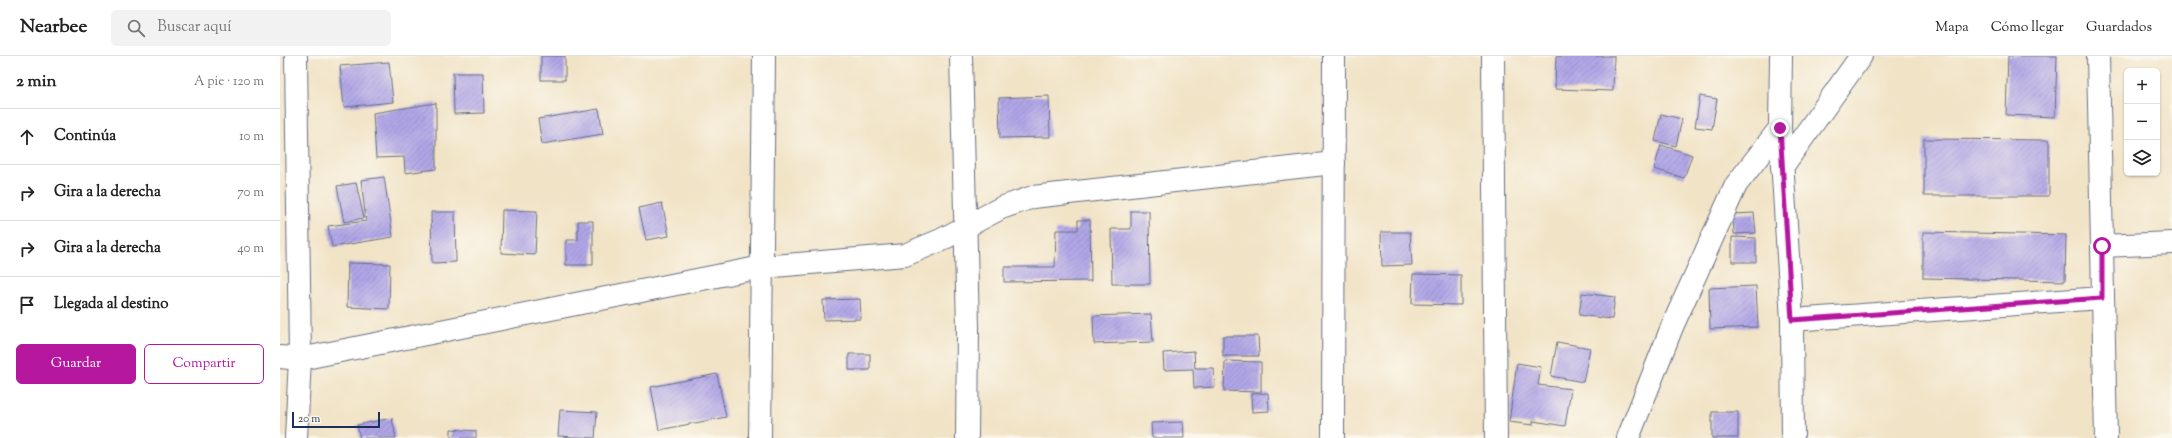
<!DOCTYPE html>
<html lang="es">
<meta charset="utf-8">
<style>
:root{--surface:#fff;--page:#f2f2f2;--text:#222;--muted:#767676;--line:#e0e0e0;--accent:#b5179e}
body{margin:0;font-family:"Sorts Mill Goudy",serif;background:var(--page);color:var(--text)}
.controls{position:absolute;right:12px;top:12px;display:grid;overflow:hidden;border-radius:6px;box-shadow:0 1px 3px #0004}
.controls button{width:36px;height:36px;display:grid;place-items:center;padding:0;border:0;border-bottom:1px solid var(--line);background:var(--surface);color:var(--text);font:20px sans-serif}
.scale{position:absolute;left:12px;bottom:10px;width:88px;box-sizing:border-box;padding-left:4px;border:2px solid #1b2f5e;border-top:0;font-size:11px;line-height:14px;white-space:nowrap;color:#1b2f5e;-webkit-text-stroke:3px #fbf7ec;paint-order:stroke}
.stop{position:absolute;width:12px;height:12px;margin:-9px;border:3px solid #b5179e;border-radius:50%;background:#fff}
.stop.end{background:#b5179e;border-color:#fff;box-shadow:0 1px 4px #0008}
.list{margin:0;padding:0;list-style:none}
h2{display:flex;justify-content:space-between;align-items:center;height:52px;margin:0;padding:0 16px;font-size:17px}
h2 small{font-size:13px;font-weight:400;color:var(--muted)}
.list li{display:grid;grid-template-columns:26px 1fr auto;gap:12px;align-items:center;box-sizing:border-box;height:56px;padding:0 16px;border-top:1px solid var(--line)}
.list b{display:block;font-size:15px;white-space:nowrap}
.list em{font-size:13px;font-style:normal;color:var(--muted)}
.actions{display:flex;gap:8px;padding:12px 16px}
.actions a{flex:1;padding:9px 0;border:1px solid var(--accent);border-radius:6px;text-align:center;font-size:14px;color:var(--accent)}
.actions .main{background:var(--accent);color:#fff}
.icon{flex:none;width:22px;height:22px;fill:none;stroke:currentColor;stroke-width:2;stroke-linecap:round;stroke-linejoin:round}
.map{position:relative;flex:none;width:1892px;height:382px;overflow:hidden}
header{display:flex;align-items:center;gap:24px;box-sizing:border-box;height:56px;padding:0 20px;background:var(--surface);border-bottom:1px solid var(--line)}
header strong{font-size:19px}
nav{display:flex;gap:22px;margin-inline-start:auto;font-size:14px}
.search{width:280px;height:36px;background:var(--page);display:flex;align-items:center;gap:10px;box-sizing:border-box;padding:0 14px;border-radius:6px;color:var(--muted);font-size:15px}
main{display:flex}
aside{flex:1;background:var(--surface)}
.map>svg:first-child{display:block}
</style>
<header>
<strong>Nearbee</strong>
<div class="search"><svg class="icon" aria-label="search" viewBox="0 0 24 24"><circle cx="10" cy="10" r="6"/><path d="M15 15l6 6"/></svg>Buscar aquí</div>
<nav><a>Mapa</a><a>Cómo llegar</a><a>Guardados</a></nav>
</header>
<main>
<aside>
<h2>2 min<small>A pie · 120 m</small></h2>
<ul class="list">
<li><svg class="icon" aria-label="ahead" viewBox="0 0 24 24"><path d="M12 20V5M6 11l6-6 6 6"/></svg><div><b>Continúa</b></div><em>10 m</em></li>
<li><svg class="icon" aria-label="right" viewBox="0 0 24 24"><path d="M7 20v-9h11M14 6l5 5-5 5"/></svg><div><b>Gira a la derecha</b></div><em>70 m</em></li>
<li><svg class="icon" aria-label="right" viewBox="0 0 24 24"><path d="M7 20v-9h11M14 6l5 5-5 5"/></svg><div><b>Gira a la derecha</b></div><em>40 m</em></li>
<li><svg class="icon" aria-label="arrive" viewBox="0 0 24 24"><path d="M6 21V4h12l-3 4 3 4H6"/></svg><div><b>Llegada al destino</b></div></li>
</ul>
<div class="actions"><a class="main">Guardar</a><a>Compartir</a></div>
</aside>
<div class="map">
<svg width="1892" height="382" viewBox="0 0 1892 382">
<defs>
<pattern id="building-hatch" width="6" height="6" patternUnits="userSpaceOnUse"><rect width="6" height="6" fill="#b1a6e7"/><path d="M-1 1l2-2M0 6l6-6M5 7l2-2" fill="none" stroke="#8f88be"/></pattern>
</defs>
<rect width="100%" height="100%" fill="#fbf7ec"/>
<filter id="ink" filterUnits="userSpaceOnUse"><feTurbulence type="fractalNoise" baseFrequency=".025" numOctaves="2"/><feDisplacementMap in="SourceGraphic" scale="8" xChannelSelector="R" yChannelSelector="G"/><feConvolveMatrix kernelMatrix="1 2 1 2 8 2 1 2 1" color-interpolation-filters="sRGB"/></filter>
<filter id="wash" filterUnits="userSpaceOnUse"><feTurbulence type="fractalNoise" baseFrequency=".012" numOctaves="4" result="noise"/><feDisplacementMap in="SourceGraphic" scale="16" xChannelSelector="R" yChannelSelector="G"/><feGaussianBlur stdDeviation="0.9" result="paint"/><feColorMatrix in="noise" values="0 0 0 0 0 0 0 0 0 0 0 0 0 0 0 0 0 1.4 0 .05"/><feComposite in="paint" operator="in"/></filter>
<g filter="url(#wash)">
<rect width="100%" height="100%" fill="#f1e3c6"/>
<g id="blocks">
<g fill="url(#building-hatch)">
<rect x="261" y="0" width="24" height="24"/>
<path d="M1276 0H1334L1333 35 1275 33Z"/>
<path d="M1728 0H1777L1775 61 1726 59Z"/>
<path d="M109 6 113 46 64 51 60 10Z"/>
<path d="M173 17H203L204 57 174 58Z"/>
<path d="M769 40 770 81 720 82 719 42Z"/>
<path d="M1420 40 1437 43 1432 73 1415 71Z"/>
<path d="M156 47V113L125 117 124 101 96 102 93 57Z"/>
<path d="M319 53 323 78 262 88 258 63Z"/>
<path d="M1381 58 1402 63 1396 90 1375 85Z"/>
<path d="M1644 83 1769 84V140H1644Z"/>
<path d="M1381 89 1412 99 1404 122 1374 113Z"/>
<path d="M104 121 113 181 52 191 48 170 86 165 81 124Z"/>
<path d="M76 127 84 162 64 166 57 130Z"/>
<path d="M382 147 389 180 366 184 359 152Z"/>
<path d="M222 154 257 155 255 199 221 197Z"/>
<path d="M851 155H869L870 228H832L831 173H851Z"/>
<path d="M151 156H175L176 206 152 207Z"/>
<path d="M1474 157 1476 177 1454 178 1453 158Z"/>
<path d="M798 164H810L811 225 724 226V211H775L776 174H798Z"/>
<path d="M298 165H313V209H286V184H298Z"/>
<path d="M1101 176H1130L1132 209 1102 210Z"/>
<path d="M1643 176 1786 179 1785 225 1643 222Z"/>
<path d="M1452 181 1476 182V206H1452Z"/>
<path d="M68 207 110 208 109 253 67 251Z"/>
<path d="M1133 218 1181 219V249L1132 248Z"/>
<path d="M1476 230 1478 271 1430 273 1429 232Z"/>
<path d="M1302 237 1335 241 1332 263 1299 259Z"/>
<path d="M580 243 581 263 544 264 543 244Z"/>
<path d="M871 258 873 286 814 288 813 260Z"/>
<path d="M943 280H978L979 300H943Z"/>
<path d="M1277 286 1310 292 1303 326 1271 320Z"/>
<path d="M914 295 915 312H934L935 331 914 332 913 313 884 314 883 297Z"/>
<rect x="569" y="298" width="21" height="16"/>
<path d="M945 305 981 306V336L944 335Z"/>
<path d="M1237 307 1261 311 1258 329 1291 333 1285 370 1253 365V369L1229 366Z"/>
<path d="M437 318 446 361 379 374 371 331Z"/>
<path d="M988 337 989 355 972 356 971 338Z"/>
<path d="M280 354 317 356 315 382 278 380Z"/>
<rect x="1432" y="356" width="26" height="26"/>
<path d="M112 362 116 382H80L77 369Z"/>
<path d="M903 366 904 382H872L871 367Z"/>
<path d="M171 373 196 375V382H171Z"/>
</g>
</g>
</g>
<g filter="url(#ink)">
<use href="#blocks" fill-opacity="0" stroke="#666e82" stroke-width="1"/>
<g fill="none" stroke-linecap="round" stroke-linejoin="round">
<defs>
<g id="minor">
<path d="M681 0 688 271 687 382"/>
<path d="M1213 0 1216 382"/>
<path d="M1501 0 1500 72 1512 264 1513 382"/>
<path d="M1818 0 1826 382"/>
<path d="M1502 111 1581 0"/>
<path d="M1822 190 1892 187"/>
<path d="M1512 264 1822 242"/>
<path d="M0 301 20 303 482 211 625 199 661 184 721 152 753 141 1054 107"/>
<path d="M16 382 20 303 16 0"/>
<path d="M480 382 484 0"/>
<path d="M1053 382 1054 0"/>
<path d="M1348 382 1392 271 1456 129 1500 72"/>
</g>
</defs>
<use href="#minor" stroke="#666e82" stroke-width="24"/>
<use href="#minor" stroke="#fff" stroke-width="22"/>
</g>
</g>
<g fill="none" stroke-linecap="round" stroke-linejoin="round" filter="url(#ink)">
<path stroke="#b5179e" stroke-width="5" d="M1500 72 1512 264 1822 242V190"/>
</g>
</svg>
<div class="controls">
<button>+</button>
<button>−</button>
<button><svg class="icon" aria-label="layers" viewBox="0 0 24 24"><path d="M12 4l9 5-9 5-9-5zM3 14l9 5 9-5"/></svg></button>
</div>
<div class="scale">20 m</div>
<div class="stop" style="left:1822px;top:190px"></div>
<div class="stop end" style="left:1500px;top:72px"></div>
</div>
</main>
